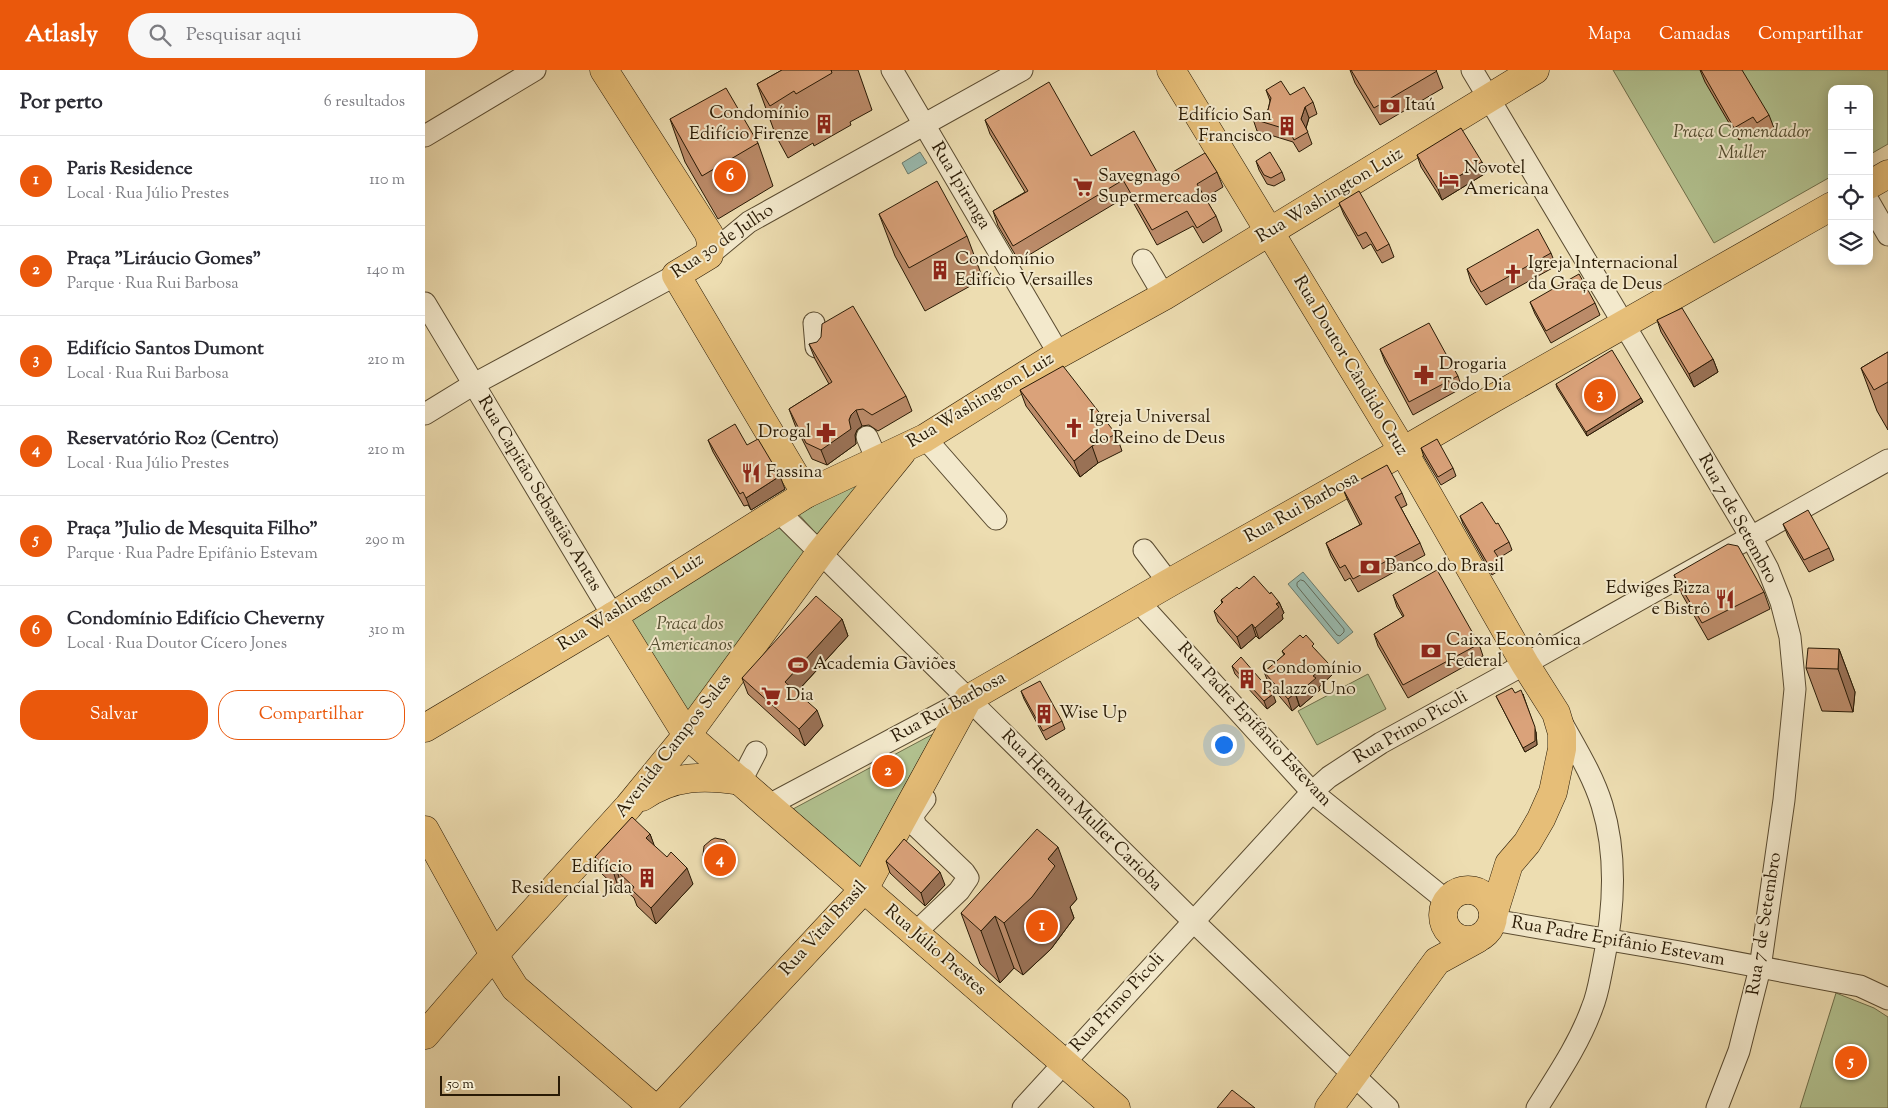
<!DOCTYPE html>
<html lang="pt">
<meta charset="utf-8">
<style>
:root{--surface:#fff;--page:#f7f7f7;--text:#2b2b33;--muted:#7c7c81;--line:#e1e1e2;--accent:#ea580c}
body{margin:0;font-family:"Sorts Mill Goudy",serif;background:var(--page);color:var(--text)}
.controls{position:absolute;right:15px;top:15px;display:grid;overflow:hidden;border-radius:10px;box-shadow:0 2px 12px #0003}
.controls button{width:45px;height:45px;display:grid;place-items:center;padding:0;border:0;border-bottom:1px solid var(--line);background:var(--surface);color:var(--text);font:25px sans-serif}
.scale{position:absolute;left:15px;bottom:12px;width:120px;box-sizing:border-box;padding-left:5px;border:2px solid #291a05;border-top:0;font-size:14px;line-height:18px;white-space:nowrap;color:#291a05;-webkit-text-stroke:4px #f3e9cc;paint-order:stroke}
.you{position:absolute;left:798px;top:674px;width:18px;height:18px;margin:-12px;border:4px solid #fff;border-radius:50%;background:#1a73e8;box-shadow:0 0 0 8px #1a73e833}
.badge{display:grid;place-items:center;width:32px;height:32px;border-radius:50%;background:var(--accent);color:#fff;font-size:16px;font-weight:700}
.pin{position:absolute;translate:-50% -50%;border:2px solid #fff;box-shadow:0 1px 5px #0006}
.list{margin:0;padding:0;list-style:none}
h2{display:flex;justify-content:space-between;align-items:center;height:65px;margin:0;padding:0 20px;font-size:21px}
h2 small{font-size:16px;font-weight:400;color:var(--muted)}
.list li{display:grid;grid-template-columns:32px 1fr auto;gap:15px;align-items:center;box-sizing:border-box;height:90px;padding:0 20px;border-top:1px solid var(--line)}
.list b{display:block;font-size:19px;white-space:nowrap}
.list p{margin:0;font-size:16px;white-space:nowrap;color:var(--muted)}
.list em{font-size:16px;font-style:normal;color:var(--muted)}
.actions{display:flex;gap:10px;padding:15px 20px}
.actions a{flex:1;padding:11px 0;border:1px solid var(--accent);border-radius:20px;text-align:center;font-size:18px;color:var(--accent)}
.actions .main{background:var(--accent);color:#fff}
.icon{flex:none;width:28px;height:28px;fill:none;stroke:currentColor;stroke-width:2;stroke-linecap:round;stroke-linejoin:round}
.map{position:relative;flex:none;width:1463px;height:1038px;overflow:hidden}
header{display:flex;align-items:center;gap:30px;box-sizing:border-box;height:70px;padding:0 25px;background:var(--accent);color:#fff}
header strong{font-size:24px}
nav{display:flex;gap:28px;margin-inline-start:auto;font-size:18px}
.search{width:350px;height:45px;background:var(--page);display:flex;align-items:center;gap:12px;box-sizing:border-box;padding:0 18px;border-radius:28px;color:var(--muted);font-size:19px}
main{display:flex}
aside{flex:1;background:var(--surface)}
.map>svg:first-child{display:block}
</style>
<header>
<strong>Atlasly</strong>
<div class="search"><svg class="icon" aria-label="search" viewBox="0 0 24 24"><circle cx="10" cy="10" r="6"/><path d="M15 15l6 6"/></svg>Pesquisar aqui</div>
<nav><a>Mapa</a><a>Camadas</a><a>Compartilhar</a></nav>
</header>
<main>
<aside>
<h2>Por perto<small>6 resultados</small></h2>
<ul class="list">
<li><span class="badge">1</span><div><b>Paris Residence</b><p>Local · Rua Júlio Prestes</p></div><em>110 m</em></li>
<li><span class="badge">2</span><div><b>Praça &quot;Liráucio Gomes&quot;</b><p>Parque · Rua Rui Barbosa</p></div><em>140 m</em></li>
<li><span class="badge">3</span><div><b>Edifício Santos Dumont</b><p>Local · Rua Rui Barbosa</p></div><em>210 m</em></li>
<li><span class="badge">4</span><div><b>Reservatório R02 (Centro)</b><p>Local · Rua Júlio Prestes</p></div><em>210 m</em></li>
<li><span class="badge">5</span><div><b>Praça &quot;Julio de Mesquita Filho&quot;</b><p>Parque · Rua Padre Epifânio Estevam</p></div><em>290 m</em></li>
<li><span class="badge">6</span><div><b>Condomínio Edifício Cheverny</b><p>Local · Rua Doutor Cícero Jones</p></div><em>310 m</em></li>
</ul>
<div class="actions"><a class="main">Salvar</a><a>Compartilhar</a></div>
</aside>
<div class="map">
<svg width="1463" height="1038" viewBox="0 0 1463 1038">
<rect width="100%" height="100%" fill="#edddb1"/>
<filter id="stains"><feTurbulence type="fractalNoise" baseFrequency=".004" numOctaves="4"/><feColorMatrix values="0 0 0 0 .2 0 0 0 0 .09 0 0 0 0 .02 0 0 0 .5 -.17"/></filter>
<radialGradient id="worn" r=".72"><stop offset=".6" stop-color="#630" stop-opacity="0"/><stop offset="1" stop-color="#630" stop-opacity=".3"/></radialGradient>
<g fill="#b2c290" stroke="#6e6e4a">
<path d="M1188 0H1463V74L1444 85V19H1407V106L1289 173Z"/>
<path d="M437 408 398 471 369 439Z"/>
<path d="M350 447 382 481 262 648 203 553Z"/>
<path d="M943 604 961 639 892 675 873 641Z"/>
<path d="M508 664 435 797 368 739Z"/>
<path d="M1411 923 1449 938 1463 947V1038H1375Z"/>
</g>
<g fill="#99bbb0" stroke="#6c7b6c">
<path d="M495 82 502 93 483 104 477 93Z"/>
<path d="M878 502 928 562 913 574 863 514Z"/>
</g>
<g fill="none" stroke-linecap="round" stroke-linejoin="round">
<path stroke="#616a5a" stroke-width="1" d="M876 510 879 511 919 559V562L915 566 912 565 872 516V513Z"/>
<defs>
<g id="minor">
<path d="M467 0 634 284"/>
<path d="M1047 0 1326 467 1343 499 1356 532 1365 567 1370 619 1359 730 1335 898 1314 981 1292 1038"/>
<path d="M0 66 110 0"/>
<path d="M1444 132 1463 165"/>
<path d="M284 185 324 152 597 0"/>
<path d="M718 190 739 226"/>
<path d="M0 233 188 546"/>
<path d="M389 253 391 277"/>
<path d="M0 344 49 314 251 205"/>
<path d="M442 367 452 390"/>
<path d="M500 368 571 449"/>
<path d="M353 441 768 851 963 1038"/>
<path d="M719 480 744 513"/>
<path d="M713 531 887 722 1022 831"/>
<path d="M316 711 331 682"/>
<path d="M344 735 543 629"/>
<path d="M1068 850 1261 883 1435 916 1463 929"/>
<path d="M490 863 534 821 543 808 539 802 491 756 488 748 490 742 500 729"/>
<path d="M598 1038 887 722 904 707 956 673 1100 594 1463 390"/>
<path d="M1112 1038C1132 1006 1154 974 1167 938 1173 924 1175 908 1178 894 1189 842 1193 787 1177 735 1168 706 1152 680 1137 653"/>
</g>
<g id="major">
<path d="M179 0 284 164 286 173 284 185 251 205 381 424"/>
<path d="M746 0 978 381 1100 594 1131 643 1137 663V679L1128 722 1116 749 1102 773 1084 794 1069 842"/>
<path d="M1444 115 1463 104"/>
<path d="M188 546 262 665 691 1038"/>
<path d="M0 658 188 546 381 424 500 368 634 284 739 226 1110 0"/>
<path d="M217 727C248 705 280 705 316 711"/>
<path d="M0 760 69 885 90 918 229 1038"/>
<circle cx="1043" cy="845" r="25"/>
<path d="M0 965 69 885 203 737 262 665 395 483 477 382"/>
<path d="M235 1038 439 819 543 629 744 513 978 381 1069 328 1407 136"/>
<path d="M904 1038 1012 891 1052 869"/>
</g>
</defs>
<use href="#minor" stroke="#5a4b30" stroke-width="23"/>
<use href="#major" stroke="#291a05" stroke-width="29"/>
<use href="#minor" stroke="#f3e9cc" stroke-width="21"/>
<use href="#major" stroke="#e6be78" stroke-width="28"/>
</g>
<g fill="#bb8b69" stroke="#291a05">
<path d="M357 0H433L447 40 425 52 426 55 389 76 388 73 363 88 351 66 332 14Z"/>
<path d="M925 0H1011L1018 18 955 55 930 13Z"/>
<path d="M1275 0 1344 45 1349 58 1336 65 1333 59 1314 70 1280 12Z"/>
<path d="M841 20 865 25 888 32 892 44 884 48 881 58 887 74 874 82 868 72 832 61 828 49 843 40 845 31Z"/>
<path d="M245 49 333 73 348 116 293 149 260 92Z"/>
<path d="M560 50 736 109 792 102 798 117 780 128 791 146 797 161 778 173 768 156 732 175 704 125 594 191 573 156 568 141 600 122 565 64Z"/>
<path d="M992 85 1057 92 1061 103 1017 130 996 97Z"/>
<path d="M831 91 857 102 860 110 849 116 842 114 834 100Z"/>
<path d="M914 133 964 174 969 187 957 193 946 174 938 179 919 145Z"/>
<path d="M454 144 542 166 558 209 500 241 470 186Z"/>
<path d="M1126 183 1131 196 1061 235 1046 212 1042 199Z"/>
<path d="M1105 232 1170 233 1175 245 1126 273 1110 244Z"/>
<path d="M1232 250 1288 289 1293 302 1269 317 1236 262Z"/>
<path d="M384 274 481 326 487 341 453 361 444 355 437 356 432 360 430 365 431 374 402 395 387 389 370 355 364 339 404 314 390 289Z"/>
<path d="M955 279 1033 306 1037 318 988 345 960 292Z"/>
<path d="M1463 282V360L1452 341 1436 298Z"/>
<path d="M1131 314 1216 328 1218 332 1162 366 1132 318Z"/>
<path d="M595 320 691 364 697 381 673 393 655 407 601 336Z"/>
<path d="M283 370 322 375 360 419 326 440 323 435 319 436 288 382Z"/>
<path d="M996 378 1028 398 1031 406 1016 415 999 387Z"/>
<path d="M918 419 977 423 982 435 976 438 995 473 1000 485 933 522 925 508 920 511 906 486 901 473 935 455 923 431Z"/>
<path d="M1035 446 1084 472 1087 480 1074 488 1078 498 1067 505 1038 454Z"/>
<path d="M1358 454 1404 478 1409 490 1384 502 1363 466Z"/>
<path d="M1249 505 1339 522 1345 539 1283 570 1255 521Z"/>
<path d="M814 519 845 524 854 532 859 543 857 545 858 549 834 569 831 566 816 579 793 552 789 541 797 533 796 530Z"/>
<path d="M968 525 1054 574 1058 586 983 628 953 576 949 564 978 547 972 537Z"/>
<path d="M417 549 423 566 372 622 398 656 380 676 323 624 317 608Z"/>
<path d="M890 579 907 605 894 617 895 620 875 637 874 635 867 641 844 614 839 602 859 585 857 581Z"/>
<path d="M1414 579 1430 622 1428 642 1397 641 1381 598Z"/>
<path d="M807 596 851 632 842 639 810 604Z"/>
<path d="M596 621 637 651 640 659 621 670 599 629Z"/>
<path d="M1071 626 1111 662 1112 675 1100 682Z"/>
<path d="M225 764 229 776 268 814 231 854 212 836 209 828 197 817 194 820 176 803 170 787Z"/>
<path d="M278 785 309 786V796L306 800 298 805 289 804 283 800Z"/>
<path d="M461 791 520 815 500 836 465 803Z"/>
<path d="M652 829 645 837 649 848 626 879 598 905 589 898 575 913 555 894 536 843Z"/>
</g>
<g fill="#997155" stroke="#291a05">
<path d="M880 37 884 48 880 61 876 49Z"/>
<path d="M1057 92 1061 103 1017 130 1013 119Z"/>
<path d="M1288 289 1293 302 1269 317 1264 304Z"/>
<path d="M1216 328 1218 332 1162 366 1161 362Z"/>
<path d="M431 340 437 356 432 360 430 365 431 374 402 395 396 380 424 350 426 345Z"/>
<path d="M667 376 673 393 655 407 649 391Z"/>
<path d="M355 406 360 419 326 440 321 428Z"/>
<path d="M854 532 859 543 857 545 858 549 834 569 830 558Z"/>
<path d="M417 549 423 566 366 628 360 612Z"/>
<path d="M827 554 831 566 816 579 812 567Z"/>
<path d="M1414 579 1430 622 1428 642 1413 599Z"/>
<path d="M903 593 907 605 894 617 895 620 875 637 871 625 888 606Z"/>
<path d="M870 623 874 635 867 641 863 629Z"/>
<path d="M848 624 851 632 842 639 839 631Z"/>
<path d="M1098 624 1111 662 1112 675 1100 682 1098 678Z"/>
<path d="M392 640 398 656 380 676 374 659Z"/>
<path d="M225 764 231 780 221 768Z"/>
<path d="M633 777 652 829 645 837 649 848 626 879 598 905 579 853 623 789Z"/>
<path d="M306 778 309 786V796L306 800 303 792Z"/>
<path d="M262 798 268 814 231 854 226 838Z"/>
<path d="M192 801 197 817 194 820 189 804Z"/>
<path d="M515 802 520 815 500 836 496 823Z"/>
<path d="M570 846 589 898 575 913 556 861Z"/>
</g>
<g fill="#daa27a" stroke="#291a05">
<path d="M357 0H407H406L407 3 371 24 369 21 345 36 332 14Z"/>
<path d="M926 0H1011L1012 1 949 38Z"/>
<path d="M1276 0H1317L1344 45 1332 53 1328 47 1309 58Z"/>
<path d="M856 11 865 25 879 17 888 32 880 37 876 49 883 62 869 70 864 60 828 49 843 40 846 28 841 20Z"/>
<path d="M624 12 666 86 709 61 736 109 780 83 792 102 772 114 791 146 772 158 762 141 727 160 698 110 588 176 568 141 603 121 560 50Z"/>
<path d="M301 18 333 73 277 106 245 49Z"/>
<path d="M1036 58 1057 92 1013 119 992 85Z"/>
<path d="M845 82 857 102 846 108 839 105 831 91Z"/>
<path d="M512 111 542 166 484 198 454 144Z"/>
<path d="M934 121 964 174 952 181 941 162 933 166 914 133Z"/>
<path d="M1113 159 1126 183 1056 222 1042 199Z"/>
<path d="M1154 204 1170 233 1121 261 1105 232Z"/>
<path d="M428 236 481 326 447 345 438 339 431 340 426 345 424 350 426 359 396 380 381 373 364 339 407 312 384 274 392 272 396 267 397 254Z"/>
<path d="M1257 238 1288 289 1264 304 1232 250Z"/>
<path d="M1004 253 1033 306 984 332 955 279Z"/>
<path d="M1187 280 1216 328 1161 362 1131 314Z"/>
<path d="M1463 282V312L1449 320 1436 298Z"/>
<path d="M638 296 691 364 667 376 649 391 595 320Z"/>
<path d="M310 354 322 375 333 369 355 406 321 428 318 422 315 424 283 370Z"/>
<path d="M1012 369 1028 398 1013 407 996 378Z"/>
<path d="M962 395 977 423 970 427 995 473 928 509 920 495 915 498 901 473 937 454 918 419Z"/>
<path d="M1057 432 1071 454 1073 453 1084 472 1069 481 1075 490 1064 496 1035 446Z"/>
<path d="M1383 440 1404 478 1379 490 1358 454Z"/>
<path d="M1303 474 1313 476 1339 522 1277 553 1249 505Z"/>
<path d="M1012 500 1054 574 978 615 949 564 979 546 968 525Z"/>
<path d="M829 506 845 524 846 522 854 532 851 534 854 537 830 558 827 554 812 567 789 541 798 532 796 530 812 517 814 519Z"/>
<path d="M391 526 417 549 360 612 392 640 374 659 317 608Z"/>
<path d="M875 565 878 568 881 565 889 574 887 576 903 593 888 606 891 608 871 625 870 623 863 629 839 602 860 584 857 581Z"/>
<path d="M1383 578 1414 579 1413 599 1381 598Z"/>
<path d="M816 587 848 624 839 631 807 596Z"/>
<path d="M615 611 637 651 618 661 596 621Z"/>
<path d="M1087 618 1090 623 1096 620 1110 657V671L1098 678 1071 626Z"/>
<path d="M207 747 225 764 221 768 242 787 246 782 262 798 226 838 207 820 209 817 192 801 189 804 170 787Z"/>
<path d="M612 759 633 777 623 789 630 796 607 827 579 853 570 846 556 861 536 843Z"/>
<path d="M290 768 300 770 306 778V788L303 792 295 796 286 795 280 792 278 785 279 776 286 770Z"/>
<path d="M479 769 515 802 496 823 461 791Z"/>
<path d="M807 1020 830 1038H792Z"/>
</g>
<defs>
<symbol id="bank-bare" viewBox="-9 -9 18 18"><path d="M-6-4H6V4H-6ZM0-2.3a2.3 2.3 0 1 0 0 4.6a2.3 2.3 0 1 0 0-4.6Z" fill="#8f2418" stroke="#f3e9cc" stroke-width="2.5" paint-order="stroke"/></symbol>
<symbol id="building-bare" viewBox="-9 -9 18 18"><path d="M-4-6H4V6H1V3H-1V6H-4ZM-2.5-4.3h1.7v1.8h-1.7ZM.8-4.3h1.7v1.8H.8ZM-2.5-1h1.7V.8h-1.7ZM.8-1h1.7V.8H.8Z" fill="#8f2418" stroke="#f3e9cc" stroke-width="2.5" paint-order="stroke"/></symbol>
<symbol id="hotel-bare" viewBox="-9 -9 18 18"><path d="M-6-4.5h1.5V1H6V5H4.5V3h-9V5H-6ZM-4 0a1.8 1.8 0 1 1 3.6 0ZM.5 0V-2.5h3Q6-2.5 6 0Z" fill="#8f2418" stroke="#f3e9cc" stroke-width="2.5" paint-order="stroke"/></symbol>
<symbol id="supermarket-bare" viewBox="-9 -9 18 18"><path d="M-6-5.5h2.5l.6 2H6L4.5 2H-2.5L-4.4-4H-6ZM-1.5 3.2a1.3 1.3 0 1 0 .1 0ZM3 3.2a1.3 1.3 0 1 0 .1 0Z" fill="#8f2418" stroke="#f3e9cc" stroke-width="2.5" paint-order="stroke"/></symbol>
<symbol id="church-bare" viewBox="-9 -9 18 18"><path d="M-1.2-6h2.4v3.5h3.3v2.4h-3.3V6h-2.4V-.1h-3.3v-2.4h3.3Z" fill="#8f2418" stroke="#f3e9cc" stroke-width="2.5" paint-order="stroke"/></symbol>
<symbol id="pharmacy-bare" viewBox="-9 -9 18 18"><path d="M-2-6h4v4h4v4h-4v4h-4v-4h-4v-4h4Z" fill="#8f2418" stroke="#f3e9cc" stroke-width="2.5" paint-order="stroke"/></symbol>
<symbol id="restaurant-bare" viewBox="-9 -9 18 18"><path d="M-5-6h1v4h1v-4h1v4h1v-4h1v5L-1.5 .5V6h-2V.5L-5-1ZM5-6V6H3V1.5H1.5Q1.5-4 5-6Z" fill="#8f2418" stroke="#f3e9cc" stroke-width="2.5" paint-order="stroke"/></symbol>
<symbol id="stadium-bare" viewBox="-9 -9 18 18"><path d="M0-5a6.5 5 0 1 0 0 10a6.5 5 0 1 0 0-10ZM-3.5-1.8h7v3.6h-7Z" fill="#8f2418" stroke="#f3e9cc" stroke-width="2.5" paint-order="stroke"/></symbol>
</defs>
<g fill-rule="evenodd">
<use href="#bank-bare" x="951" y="22" width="28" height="28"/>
<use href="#building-bare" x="385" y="40" width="28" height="28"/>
<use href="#building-bare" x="848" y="42" width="28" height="28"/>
<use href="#hotel-bare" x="1010" y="95" width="28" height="28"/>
<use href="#supermarket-bare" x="644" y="103" width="28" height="28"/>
<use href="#building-bare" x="501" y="186" width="28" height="28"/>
<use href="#church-bare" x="1074" y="190" width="28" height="28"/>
<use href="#pharmacy-bare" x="985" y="291" width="28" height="28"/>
<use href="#church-bare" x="635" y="344" width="28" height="28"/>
<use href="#pharmacy-bare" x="387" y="349" width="28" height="28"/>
<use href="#restaurant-bare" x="312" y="389" width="28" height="28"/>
<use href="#bank-bare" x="931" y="483" width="28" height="28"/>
<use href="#restaurant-bare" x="1286" y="515" width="28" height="28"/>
<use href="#bank-bare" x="992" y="567" width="28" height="28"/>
<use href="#stadium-bare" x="359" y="581" width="28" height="28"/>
<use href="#building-bare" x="808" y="595" width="28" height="28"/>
<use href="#supermarket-bare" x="332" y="612" width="28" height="28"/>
<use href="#building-bare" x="605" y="630" width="28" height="28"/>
<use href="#building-bare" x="208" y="794" width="28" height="28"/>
</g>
<g text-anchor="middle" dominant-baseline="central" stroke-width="4" stroke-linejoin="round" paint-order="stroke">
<g font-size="18" fill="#291a05" stroke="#f3e9cc" text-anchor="start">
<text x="980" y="36">Itaú</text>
<text x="384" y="44" text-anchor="end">Condomínio<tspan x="384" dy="21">Edifício Firenze</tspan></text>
<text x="847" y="46" text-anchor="end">Edifício San<tspan x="847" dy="21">Francisco</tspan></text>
<text x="1039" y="99">Novotel<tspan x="1039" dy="21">Americana</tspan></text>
<text x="673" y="107">Savegnago<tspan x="673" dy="21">Supermercados</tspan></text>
<text x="530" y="190">Condomínio<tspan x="530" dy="21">Edifício Versailles</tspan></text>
<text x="1103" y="194">Igreja Internacional<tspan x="1103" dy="21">da Graça de Deus</tspan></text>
<text x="1014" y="295">Drogaria<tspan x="1014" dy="21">Todo Dia</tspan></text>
<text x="664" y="348">Igreja Universal<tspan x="664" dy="21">do Reino de Deus</tspan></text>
<text x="386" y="363" text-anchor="end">Drogal</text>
<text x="341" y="403">Fassina</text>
<text x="960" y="497">Banco do Brasil</text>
<text x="1285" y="519" text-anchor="end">Edwiges Pizza<tspan x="1285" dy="21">e Bistrô</tspan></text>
<text x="1021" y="571">Caixa Econômica<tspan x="1021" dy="21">Federal</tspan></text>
<text x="388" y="595">Academia Gaviões</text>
<text x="837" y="599">Condomínio<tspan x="837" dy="21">Palazzo Uno</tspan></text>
<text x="361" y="626">Dia</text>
<text x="634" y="644">Wise Up</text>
<text x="207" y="798" text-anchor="end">Edifício<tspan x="207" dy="21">Residencial Jida</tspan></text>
</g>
<g font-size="18" font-style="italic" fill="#524c2f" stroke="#f3e9cc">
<text x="1317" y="63">Praça Comendador<tspan x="1317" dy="21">Muller</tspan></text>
<text x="265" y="555">Praça dos<tspan x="265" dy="21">Americanos</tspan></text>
</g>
<g font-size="18" fill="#291a05" stroke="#f3e9cc">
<text transform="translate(535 116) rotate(59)">Rua Ipiranga</text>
<text transform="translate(905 126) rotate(-31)">Rua Washington Luiz</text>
<text transform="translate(298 172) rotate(-34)">Rua 30 de Julho</text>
<text transform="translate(925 296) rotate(59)">Rua Doutor Cândido Cruz</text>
<text transform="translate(556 331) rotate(-31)">Rua Washington Luiz</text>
<text transform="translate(114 424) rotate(59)">Rua Capitão Sebastião Antas</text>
<text transform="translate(877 438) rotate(-29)">Rua Rui Barbosa</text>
<text transform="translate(1312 449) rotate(61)">Rua 7 de Setembro</text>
<text transform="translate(206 533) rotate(-32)">Rua Washington Luiz</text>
<text transform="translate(524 638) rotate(-29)">Rua Rui Barbosa</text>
<text transform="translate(829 655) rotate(47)">Rua Padre Epifânio Estevam</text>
<text transform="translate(986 658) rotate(-30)">Rua Primo Picoli</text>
<text transform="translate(249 676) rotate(-52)">Avenida Campos Sales</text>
<text transform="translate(656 741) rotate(45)">Rua Herman Muller Carioba</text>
<text transform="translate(1340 854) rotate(-81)">Rua 7 de Setembro</text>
<text transform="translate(399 859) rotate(-48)">Rua Vital Brasil</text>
<text transform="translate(1193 872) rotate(10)">Rua Padre Epifânio Estevam</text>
<text transform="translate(510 881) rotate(41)">Rua Júlio Prestes</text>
<text transform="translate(693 933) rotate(-47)">Rua Primo Picoli</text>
</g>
</g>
<rect width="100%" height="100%" filter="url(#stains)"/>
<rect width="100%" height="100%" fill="url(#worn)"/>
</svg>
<div class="controls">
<button>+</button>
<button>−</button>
<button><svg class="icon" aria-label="locate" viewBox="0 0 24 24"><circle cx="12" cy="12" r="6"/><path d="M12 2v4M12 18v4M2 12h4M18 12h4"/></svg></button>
<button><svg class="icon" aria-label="layers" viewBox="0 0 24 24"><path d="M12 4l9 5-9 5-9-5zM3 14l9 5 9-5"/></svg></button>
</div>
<div class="scale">50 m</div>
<div class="you"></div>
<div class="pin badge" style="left:617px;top:856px">1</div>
<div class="pin badge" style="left:463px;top:701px">2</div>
<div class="pin badge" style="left:1175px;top:325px">3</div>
<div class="pin badge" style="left:295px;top:790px">4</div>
<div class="pin badge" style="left:1426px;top:992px">5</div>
<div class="pin badge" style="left:305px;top:106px">6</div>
</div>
</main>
